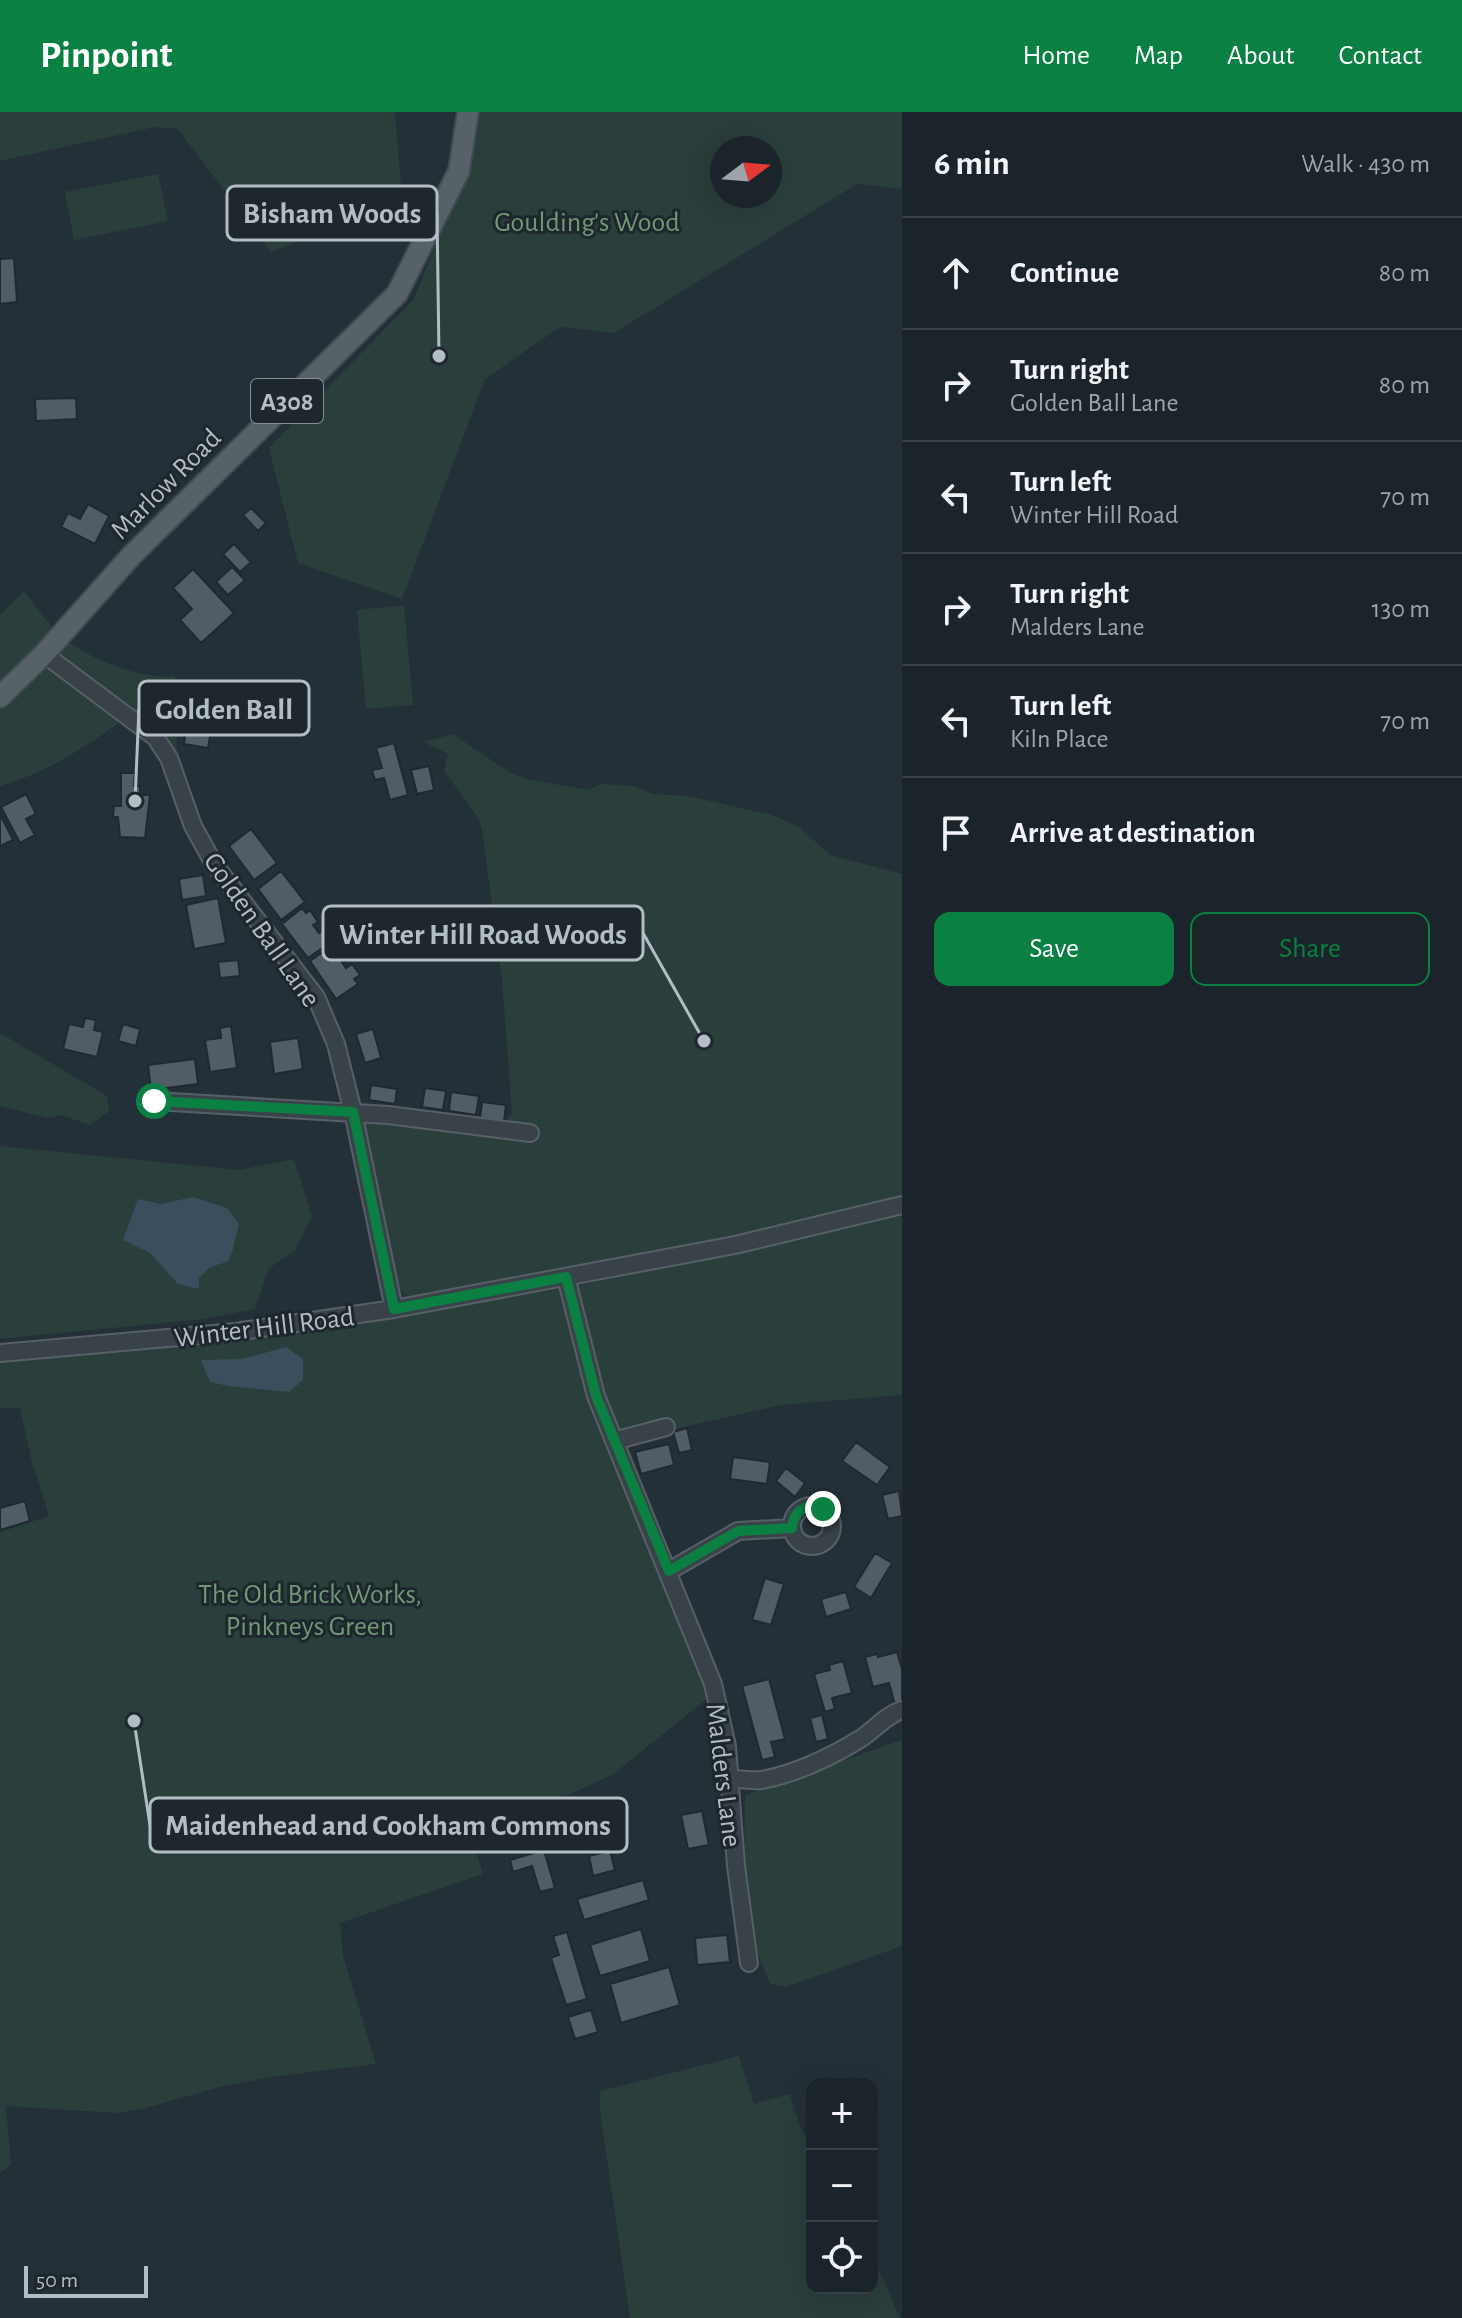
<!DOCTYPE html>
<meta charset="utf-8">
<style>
:root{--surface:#1b242a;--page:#283036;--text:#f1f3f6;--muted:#a0a4a8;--line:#394147;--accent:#0b8043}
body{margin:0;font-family:"Alegreya Sans",sans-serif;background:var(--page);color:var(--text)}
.controls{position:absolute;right:24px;bottom:24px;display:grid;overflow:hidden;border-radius:16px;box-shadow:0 8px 32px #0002}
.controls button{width:72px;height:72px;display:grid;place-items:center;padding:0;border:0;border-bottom:2px solid var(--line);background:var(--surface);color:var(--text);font:40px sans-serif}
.compass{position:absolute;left:710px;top:24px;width:72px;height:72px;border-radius:50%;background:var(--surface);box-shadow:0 8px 32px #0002;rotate:74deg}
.scale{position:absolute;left:24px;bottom:20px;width:124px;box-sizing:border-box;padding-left:8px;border:4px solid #b3bdc4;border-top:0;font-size:22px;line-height:28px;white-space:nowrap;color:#b3bdc4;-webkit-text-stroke:6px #1d272d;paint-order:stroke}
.stop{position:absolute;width:24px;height:24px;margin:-18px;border:6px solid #0b8043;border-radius:50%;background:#fff}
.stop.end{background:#0b8043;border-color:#fff;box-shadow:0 2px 8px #0008}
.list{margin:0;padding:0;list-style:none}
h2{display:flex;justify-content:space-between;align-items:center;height:104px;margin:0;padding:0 32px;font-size:34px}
h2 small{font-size:26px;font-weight:400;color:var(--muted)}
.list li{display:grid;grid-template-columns:52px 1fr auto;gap:24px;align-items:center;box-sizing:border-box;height:112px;padding:0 32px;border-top:2px solid var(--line)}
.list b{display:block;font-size:30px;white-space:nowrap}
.list p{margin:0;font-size:26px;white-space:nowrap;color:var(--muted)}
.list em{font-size:26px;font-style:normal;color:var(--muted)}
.actions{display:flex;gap:16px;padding:24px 32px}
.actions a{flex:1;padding:18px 0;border:2px solid var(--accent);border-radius:16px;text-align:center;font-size:28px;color:var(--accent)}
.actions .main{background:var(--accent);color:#fff}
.icon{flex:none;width:44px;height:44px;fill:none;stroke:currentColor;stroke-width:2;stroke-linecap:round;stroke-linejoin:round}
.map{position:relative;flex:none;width:902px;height:2206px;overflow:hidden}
header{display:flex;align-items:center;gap:48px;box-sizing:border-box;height:112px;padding:0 40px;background:var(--accent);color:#fff}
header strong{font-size:38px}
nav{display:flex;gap:44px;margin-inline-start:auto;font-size:28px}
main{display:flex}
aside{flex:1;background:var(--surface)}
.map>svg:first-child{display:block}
.green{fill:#2a3e3b;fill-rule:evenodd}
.water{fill:#3a4f5d}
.building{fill:#505d66;stroke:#1f292f;stroke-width:2}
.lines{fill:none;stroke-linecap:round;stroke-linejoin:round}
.minor-casing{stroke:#566066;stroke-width:20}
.major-casing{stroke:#414b51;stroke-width:24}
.minor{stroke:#384248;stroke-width:16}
.major{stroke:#566168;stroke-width:20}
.route{stroke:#0b8043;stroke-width:10}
.labels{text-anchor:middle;stroke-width:6;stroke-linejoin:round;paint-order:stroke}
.shield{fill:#1d272d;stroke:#869097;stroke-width:2}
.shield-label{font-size:26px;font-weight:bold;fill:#b3bdc4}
.park-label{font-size:28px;fill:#739875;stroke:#1d272d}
.street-label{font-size:28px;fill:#b3bdc4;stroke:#1d272d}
.leader{fill:none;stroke:#b3bdc4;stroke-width:3}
.callout-dot{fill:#b3bdc4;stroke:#1d272d;stroke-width:3}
.callout{fill:#1d272d;stroke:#b3bdc4;stroke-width:3}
.callout-label{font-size:30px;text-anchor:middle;font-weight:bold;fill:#b3bdc4}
</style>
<header>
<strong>Pinpoint</strong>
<nav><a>Home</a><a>Map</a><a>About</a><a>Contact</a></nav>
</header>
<main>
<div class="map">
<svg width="902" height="2206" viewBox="0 0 902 2206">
<rect width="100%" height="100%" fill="#243038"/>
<path class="green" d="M0,0H395L402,87L271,140L178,17L155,15L0,49Z
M475,0H902V77L857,72L614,221L560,215L485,267L402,487L298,451L269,336L414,187L465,58ZM722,36H770V84H722Z
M158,62L168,109L74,128L65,80Z
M24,479C33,490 41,503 51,514C77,543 136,568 175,564L177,647L153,611L134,600C93,630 50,660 0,674V503Z
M404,493L413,593L366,597L357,498Z
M453,622L509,660L526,667L588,678L602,672L634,674L653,682L688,684L772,703L799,715L830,743L902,762V1283L781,1293L617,1330L561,1177L670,1154L666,1137L416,1187L405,1182L396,1174L362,1017L361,990L503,1013L512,1002L502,867L482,717L478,705L444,659L448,642L424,630Z
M0,921L107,984L109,999L90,1013L61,1003L48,1006L0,994Z
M0,1034L239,1058L294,1047L312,1104L295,1139L269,1156L255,1197L204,1207L0,1227Z
M534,1177L543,1180L559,1177L614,1332L713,1582L612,1663L539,1696L471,1722L483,1762L340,1811L343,1844L376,1952L271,1965L219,1975L146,1996L116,2001L6,1994L11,2053L0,2061V1420L49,1404L31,1346L20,1296H0V1249L240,1228Z
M902,1628V1834L786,1875L770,1872L754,1831L744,1758L745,1683Z
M739,1944L754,1992L790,1982L799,2012L812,2038V2176H872V2142L900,2206H630L600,1998V1979Z"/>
<path class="water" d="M193,1085L227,1096L239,1112L232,1141L227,1150L210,1155L199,1166V1177L178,1172L150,1141L123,1128L138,1087L161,1092Z
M286,1235L303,1247V1268L289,1280L228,1274L210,1270L201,1248L242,1247Z"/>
<path class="building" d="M14,146L17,190L0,192V147Z
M76,286L77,307L36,309L35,287Z
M88,392L109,404L95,432L61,415L68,401L80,407Z
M251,396L266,411L258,419L243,403Z
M234,432L251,450L240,460L223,442Z
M232,455L245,468L228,483L216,470Z
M193,457L234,501L201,531L180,508L192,497L173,476Z
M187,609L212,613L208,636L184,632Z
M394,631L408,683L390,688L384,666L375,668L372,658L382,656L376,636Z
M429,654L434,678L417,682L411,658Z
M121,661H135L134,674H140V683H150L145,726L120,725L118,705H113L114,694H121Z
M26,682L36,702L26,707L35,723L20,731L1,695Z
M0,702L13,728L0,734Z
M251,717L277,751L254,768L229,734Z
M281,759L305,790L281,808L258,777Z
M203,763L206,784L182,788L179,767Z
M218,786L226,831L194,837L186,793Z
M302,796L306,801L310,798L318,810L313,813L319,821L324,817L332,829L308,846L282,812Z
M331,834L335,840L340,837L347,847L342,850L346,856L352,852L360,863L354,867L358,872L336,887L310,849Z
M238,848L240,864L220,866L218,850Z
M85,906L96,908L94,918L103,920L97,945L63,937L69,912L83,915Z
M123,912L140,917L136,934L118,929Z
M231,914L237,956L210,960L205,928L221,926L220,916Z
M373,917L381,946L365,951L356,922Z
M298,926L303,957L274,962L270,930Z
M195,947L198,972L151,978L148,953Z
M371,973L397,977L395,992L369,988Z
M425,976L446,979L443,998L422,995Z
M451,980L479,984L476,1003L449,999Z
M482,990L506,993L504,1009L480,1006Z
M687,1316L692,1338L679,1341L673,1320Z
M856,1330L890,1355L877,1373L842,1349Z
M669,1332L674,1353L641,1362L635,1340Z
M733,1345L770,1350L767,1372L730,1367Z
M786,1356L805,1371L795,1385L776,1369Z
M899,1379L902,1404L888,1407L882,1383Z
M25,1389L30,1409L0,1418V1396Z
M875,1441L892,1451L871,1486L854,1475Z
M765,1466L784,1472L771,1513L752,1508Z
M846,1480L851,1497L826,1505L821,1487Z
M897,1540L902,1557V1591L895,1593L889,1571L873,1575L865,1545L877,1542L878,1545Z
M843,1549L852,1581L832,1586L835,1597L825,1600L814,1562L830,1558L829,1553Z
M769,1567L785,1627L771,1630L775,1645L762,1648L742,1574Z
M822,1603L828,1627L816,1630L810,1606Z
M702,1699L709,1733L688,1737L681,1703Z
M544,1738L555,1776L540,1780L532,1754L513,1760L510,1748Z
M610,1739L615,1758L593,1764L589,1744Z
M643,1768L649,1788L584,1808L577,1787Z
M641,1817L650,1849L600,1864L590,1833Z
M567,1820L587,1887L566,1893L551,1846L559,1843L553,1824Z
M727,1823L730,1850L697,1853L695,1826Z
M669,1855L680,1893L621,1911L610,1872Z
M591,1898L598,1920L575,1927L568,1905Z"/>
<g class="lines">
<defs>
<path id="minor" d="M44,542L155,625L169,646L193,714L214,752L316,885L336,932L353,1000L394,1197
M154,989L388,1003L530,1021
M566,1165L596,1284L713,1572L727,1634L736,1754L749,1851
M0,1241L235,1220L394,1197L735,1133L902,1093
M614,1329L666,1315
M792 1414a20 20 0 1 1 40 0a20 20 0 1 1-40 0Z
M669,1459L738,1419L792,1416
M730,1666C739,1667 751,1669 761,1668C793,1663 833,1644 860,1627C874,1618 886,1603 902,1598"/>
<path id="major" d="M0,585L44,542L131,444L397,182L459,59L468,0"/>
</defs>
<use href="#minor" class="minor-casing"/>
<use href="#major" class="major-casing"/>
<use href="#minor" class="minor"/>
<use href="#major" class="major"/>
</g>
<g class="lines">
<path class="route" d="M154,989L353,1000L394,1197L566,1165L596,1284L669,1459L738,1419L792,1416C793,1399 807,1390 823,1397"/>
</g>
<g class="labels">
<rect class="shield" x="251" y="267" width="72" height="44" rx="6"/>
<g class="shield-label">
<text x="287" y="298">A308</text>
</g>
<g class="park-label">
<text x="587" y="119">Goulding's Wood</text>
<text x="310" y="1491">The Old Brick Works,<tspan x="310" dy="32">Pinkneys Green</tspan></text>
</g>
<g class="street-label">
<text transform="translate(165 371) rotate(-45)" y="10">Marlow Road</text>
<text transform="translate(263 817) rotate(55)" y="10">Golden Ball Lane</text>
<text transform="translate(264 1214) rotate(-7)" y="10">Winter Hill Road</text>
<text transform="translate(725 1663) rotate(83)" y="10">Malders Lane</text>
</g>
</g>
<path class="leader" d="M439 244L437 101M135 689L139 596M704 929L643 821M134 1609L150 1713"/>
<g class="callout-dot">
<circle cx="439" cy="244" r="8"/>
<circle cx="135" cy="689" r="8"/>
<circle cx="704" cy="929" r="8"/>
<circle cx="134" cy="1609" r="8"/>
</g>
<g class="callout">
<rect x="227" y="74" width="210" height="54" rx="8"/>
<rect x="139" y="569" width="170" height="54" rx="8"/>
<rect x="323" y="794" width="320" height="54" rx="8"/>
<rect x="150" y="1686" width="477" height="54" rx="8"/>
</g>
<g class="callout-label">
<text x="332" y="111">Bisham Woods</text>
<text x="224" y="607">Golden Ball</text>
<text x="483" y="832">Winter Hill Road Woods</text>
<text x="388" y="1723">Maidenhead and Cookham Commons</text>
</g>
</svg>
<div class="controls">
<button>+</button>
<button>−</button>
<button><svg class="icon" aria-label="locate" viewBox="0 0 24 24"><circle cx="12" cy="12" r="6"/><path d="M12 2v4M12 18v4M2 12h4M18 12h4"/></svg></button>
</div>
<svg class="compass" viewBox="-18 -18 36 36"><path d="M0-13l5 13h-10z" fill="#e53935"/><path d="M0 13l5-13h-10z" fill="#a0a4a8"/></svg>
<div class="scale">50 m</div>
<div class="stop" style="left:154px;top:989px"></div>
<div class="stop end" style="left:823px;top:1397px"></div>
</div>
<aside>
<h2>6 min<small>Walk · 430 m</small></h2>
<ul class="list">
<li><svg class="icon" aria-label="ahead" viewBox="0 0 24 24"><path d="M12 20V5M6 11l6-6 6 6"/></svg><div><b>Continue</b></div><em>80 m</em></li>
<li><svg class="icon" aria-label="right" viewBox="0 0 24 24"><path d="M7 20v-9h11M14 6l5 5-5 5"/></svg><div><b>Turn right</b><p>Golden Ball Lane</p></div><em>80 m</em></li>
<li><svg class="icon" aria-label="left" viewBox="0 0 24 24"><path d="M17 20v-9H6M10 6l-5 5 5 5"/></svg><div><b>Turn left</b><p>Winter Hill Road</p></div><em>70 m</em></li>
<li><svg class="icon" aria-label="right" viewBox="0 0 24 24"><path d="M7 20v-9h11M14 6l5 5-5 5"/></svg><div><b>Turn right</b><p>Malders Lane</p></div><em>130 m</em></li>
<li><svg class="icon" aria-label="left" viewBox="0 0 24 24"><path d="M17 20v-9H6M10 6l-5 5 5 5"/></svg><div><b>Turn left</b><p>Kiln Place</p></div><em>70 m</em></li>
<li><svg class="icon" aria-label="arrive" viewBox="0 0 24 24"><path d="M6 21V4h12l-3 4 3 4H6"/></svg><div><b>Arrive at destination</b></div></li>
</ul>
<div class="actions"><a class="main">Save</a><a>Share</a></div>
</aside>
</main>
